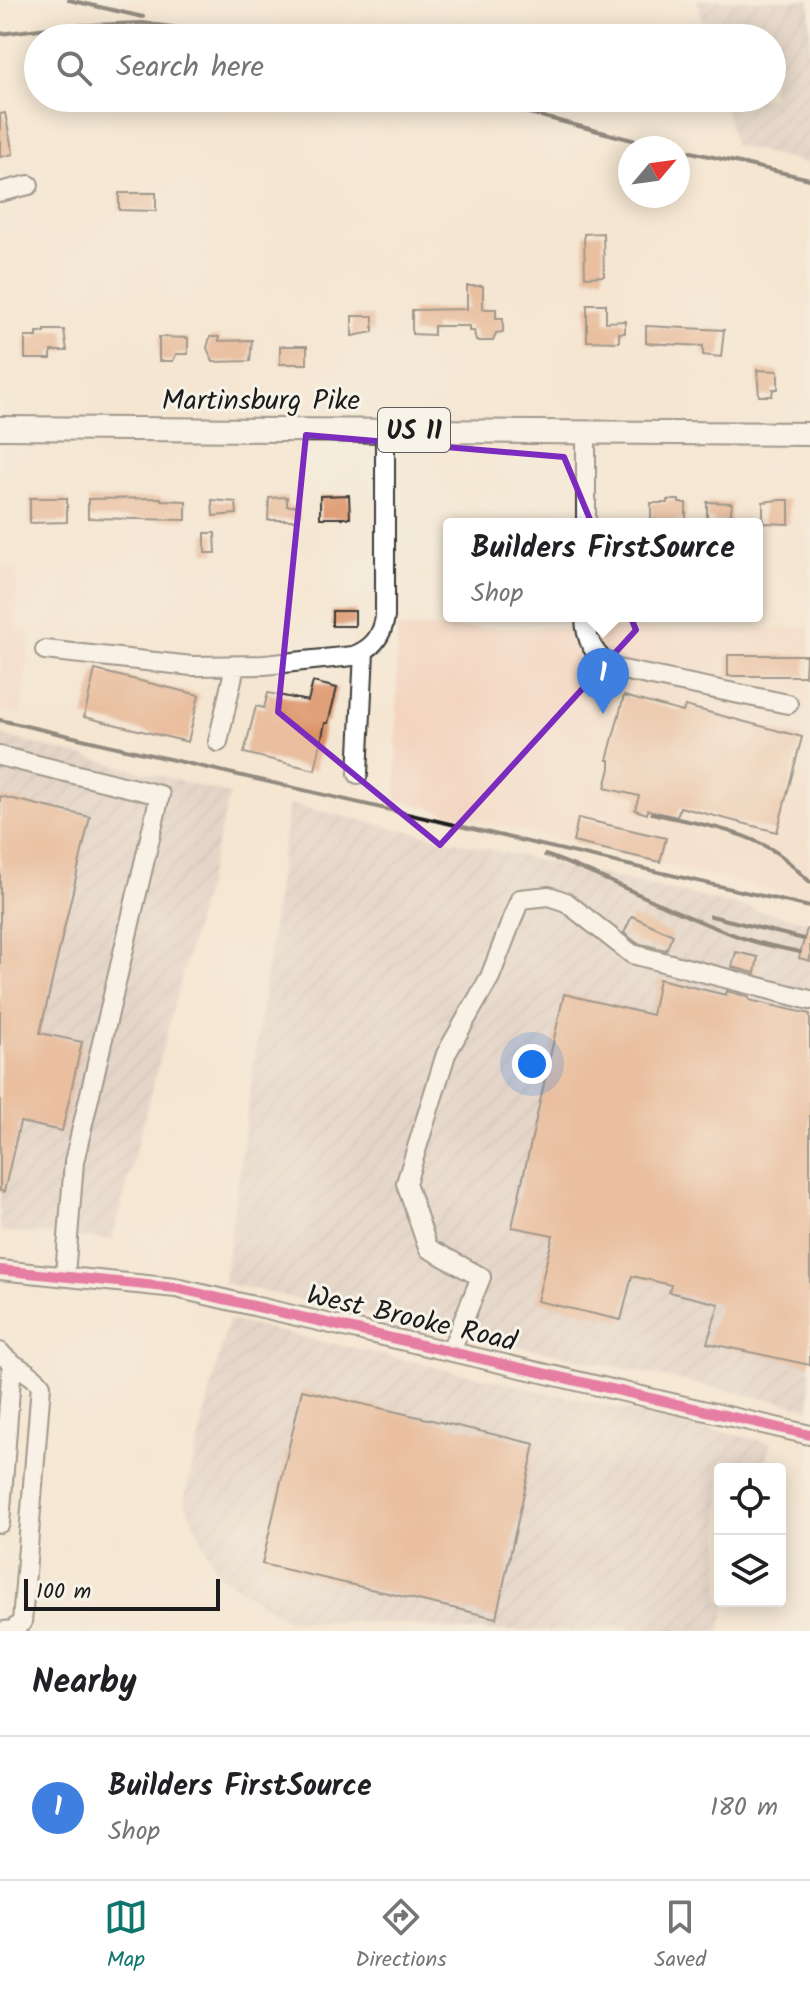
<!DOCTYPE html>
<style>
:root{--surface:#fff;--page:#f6f6f6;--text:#202124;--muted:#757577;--line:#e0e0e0;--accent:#0f766e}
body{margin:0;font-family:Kalam,sans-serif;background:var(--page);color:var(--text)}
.controls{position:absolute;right:24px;bottom:24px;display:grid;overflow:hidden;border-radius:8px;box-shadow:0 4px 20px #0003}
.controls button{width:72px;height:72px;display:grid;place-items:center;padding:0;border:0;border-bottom:2px solid var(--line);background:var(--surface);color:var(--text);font:40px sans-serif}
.compass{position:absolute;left:618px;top:136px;width:72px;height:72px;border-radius:50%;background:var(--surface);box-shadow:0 4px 20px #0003;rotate:61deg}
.scale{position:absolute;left:24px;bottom:20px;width:196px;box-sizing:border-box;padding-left:8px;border:4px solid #1c1c1c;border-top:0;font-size:22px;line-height:28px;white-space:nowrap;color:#1c1c1c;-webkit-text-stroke:6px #f7f3e8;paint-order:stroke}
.you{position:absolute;left:532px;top:1064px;width:28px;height:28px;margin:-20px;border:6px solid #fff;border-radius:50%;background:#1a73e8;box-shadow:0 0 0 12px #1a73e833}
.badge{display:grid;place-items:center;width:52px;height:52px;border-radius:50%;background:var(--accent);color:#fff;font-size:26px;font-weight:700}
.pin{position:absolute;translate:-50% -66px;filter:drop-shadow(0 2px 4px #0008)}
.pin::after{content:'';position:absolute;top:42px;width:28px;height:24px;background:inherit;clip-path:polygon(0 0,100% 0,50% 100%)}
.popup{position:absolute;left:443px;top:518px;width:320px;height:104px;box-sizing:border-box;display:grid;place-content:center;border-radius:8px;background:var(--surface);filter:drop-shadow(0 2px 6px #0005);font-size:26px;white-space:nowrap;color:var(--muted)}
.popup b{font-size:30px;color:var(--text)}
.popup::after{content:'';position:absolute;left:50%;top:100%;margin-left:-16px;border:16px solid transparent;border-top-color:var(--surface)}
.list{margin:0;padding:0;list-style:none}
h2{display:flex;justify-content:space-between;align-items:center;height:104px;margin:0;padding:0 32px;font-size:34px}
h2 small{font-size:26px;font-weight:400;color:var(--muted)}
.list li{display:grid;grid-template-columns:52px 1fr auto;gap:24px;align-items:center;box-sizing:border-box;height:144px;padding:0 32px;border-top:2px solid var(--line)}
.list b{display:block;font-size:30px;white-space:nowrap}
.list p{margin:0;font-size:26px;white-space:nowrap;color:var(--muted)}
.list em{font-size:26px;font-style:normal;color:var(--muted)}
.icon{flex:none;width:44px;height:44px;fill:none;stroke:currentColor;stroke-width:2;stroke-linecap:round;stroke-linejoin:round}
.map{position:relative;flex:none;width:810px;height:1631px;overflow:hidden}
.search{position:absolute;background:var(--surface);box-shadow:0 4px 20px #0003;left:24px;right:24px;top:24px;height:88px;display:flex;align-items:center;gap:20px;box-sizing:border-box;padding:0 28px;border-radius:44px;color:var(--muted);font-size:30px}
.sheet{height:248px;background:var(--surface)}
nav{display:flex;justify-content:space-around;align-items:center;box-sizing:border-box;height:112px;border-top:2px solid var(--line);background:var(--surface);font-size:22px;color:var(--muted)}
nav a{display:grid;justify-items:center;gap:4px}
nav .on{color:var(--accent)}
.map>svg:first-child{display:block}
.built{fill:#f3d4bf}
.industrial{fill:url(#industrial-furrows)}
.building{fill:#dc9064}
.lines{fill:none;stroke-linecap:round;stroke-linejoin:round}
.minor-casing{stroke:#3c3a37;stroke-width:22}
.major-casing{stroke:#3c3a37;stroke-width:26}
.minor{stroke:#fff;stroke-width:18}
.major{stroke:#fff;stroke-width:22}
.rail{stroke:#1c1c1c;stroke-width:4}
.cycleway-casing{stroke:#f7f3e8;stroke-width:15}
.cycleway{stroke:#d6006c;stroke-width:10}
.marked{fill:none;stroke:#7b2cbf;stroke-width:6;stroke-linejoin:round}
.labels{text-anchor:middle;stroke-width:6;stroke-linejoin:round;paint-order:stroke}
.shield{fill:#f7f3e8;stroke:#5e5c59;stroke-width:2}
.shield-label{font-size:26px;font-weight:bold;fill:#1c1c1c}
.street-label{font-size:28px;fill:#1c1c1c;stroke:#f7f3e8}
</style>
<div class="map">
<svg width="810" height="1631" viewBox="0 0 810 1631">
<defs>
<pattern id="industrial-furrows" width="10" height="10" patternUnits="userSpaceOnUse" patternTransform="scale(2)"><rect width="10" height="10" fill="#cfc0bb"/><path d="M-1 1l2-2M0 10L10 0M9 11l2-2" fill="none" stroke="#b1a4a0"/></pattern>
</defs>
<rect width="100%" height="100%" fill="#f7f3e8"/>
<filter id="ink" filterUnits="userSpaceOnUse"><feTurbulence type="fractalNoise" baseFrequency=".0125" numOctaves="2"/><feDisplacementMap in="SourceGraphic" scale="16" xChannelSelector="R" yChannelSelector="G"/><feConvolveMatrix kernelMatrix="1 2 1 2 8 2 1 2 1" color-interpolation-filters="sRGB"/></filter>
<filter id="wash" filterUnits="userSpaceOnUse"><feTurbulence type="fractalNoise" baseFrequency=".006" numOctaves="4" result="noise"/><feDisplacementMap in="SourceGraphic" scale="32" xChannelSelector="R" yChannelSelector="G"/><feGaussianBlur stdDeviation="1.8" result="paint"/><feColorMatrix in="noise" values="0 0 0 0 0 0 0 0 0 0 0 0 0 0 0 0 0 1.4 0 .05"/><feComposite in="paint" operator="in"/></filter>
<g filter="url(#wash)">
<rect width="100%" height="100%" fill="#f4e6d1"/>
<path class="built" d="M0,567L17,569L18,629L30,631L21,715L0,710Z
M397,628H810V897L808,899L396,800Z"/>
<path class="industrial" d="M698,0H810V164L734,145L723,98H772V38H707Z
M0,735L230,794L112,1240L0,1231Z
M289,804L810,922V1408L224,1283Z
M228,1320L771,1443L764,1469H720V1601H728L720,1631H654L611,1626L587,1631H463L403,1624L287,1620L217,1573L184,1501Z"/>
<g id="blocks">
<path class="building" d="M5,113L13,154L0,157V114Z
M119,193H156V211L119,210Z
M603,233L604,276L585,277L584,234Z
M467,286H483V309H496V318H503V332L496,333L493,341H476L474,331H469V326H434V335L412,334V310L467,309Z
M587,304H606V322L625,321V333H619V342L587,341Z
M352,316H373V332L352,336Z
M646,326L724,330L721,357L703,355V346L646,343Z
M45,330H64L67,351H51V359H25V337H37V332H45Z
M159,337L188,338V354H176L173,361H159Z
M210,337H219V341L252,340L250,361L213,362L207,348Z
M280,346H307V364H280Z
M757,370L778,371V389H773L772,396H759Z
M349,495L350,518H320V496Z
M287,497V506H299V520H268L269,498Z
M30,498H67V522L30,523Z
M161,498V500L186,501V520L88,518V499Z
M212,500L236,502L237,514L213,516Z
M667,500H679V503H686V520L651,524V503H667Z
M778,500H789V524L763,523V502Z
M707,502L732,503L730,522H714V519H707Z
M205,533H215L216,553H205Z
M332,611H355V626H332Z
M728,655H806L805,676H728Z
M95,670L199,695L188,742L84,717Z
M313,682L337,688L328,723H325L315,770L244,753L256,706L264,708L268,693L308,701Z
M624,696L683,712L685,706L802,737L777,832L680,807L677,817L648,810L647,814L635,810L639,796L605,788L610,768V760H607Z
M0,796L90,817L40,1033L82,1042L62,1131L20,1122L4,1192L0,1191Z
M578,818L666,838L660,862L573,842Z
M632,916L673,935L666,950L637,943L624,933Z
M807,929H810V961L799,958Z
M736,952L758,957L755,973L732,967Z
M659,979L726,995L727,991L749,997V1000L810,1014V1365L707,1343L719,1304L669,1292L671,1285L632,1276L621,1320L537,1301L553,1235L512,1227L564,994L652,1015Z
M302,1390L535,1444L496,1618L262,1564Z"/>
</g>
</g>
<g filter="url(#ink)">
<use href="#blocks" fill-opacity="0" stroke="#3c3a37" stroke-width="2"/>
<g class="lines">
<defs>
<path id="minor" d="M0,192L29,185
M586,524V432
M585,616C585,639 594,656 613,668L788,704
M45,650L192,666L264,665L353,656C372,649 382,637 385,617V430
M218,742L235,666
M0,756L160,795L74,1162L65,1275
M358,774L364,652
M0,1270L176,1288L810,1435
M451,1351L481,1277L428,1248L406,1183L446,1054L490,977L520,899L549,896L566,902L632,954L810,1000
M0,1352C11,1367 30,1370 41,1385L22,1622L13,1630L4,1631
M0,1523L12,1363"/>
<path id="major" d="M0,428L810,434"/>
</defs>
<use href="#minor" class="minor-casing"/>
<use href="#major" class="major-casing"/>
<use href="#minor" class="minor"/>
<use href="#major" class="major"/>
<path class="rail" d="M69,0L143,17
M197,30L231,38
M0,34L63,26L143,23L208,32
M471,98L636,141L673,148
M678,149L810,179
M0,720L810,907
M652,813C692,823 742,829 777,853C789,861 799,872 810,882
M545,855C612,878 673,914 740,937C759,944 780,948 800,952
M711,916L804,939"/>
<defs>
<path id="cycleway" d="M0,1270L176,1288L810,1435"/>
</defs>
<use href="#cycleway" class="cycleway-casing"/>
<use href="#cycleway" class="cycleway"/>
</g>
</g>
<path d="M0 0H810V1631H0ZM306,435L564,457L636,630L440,845L278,712Z" fill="#f4e6d1" fill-opacity=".55" fill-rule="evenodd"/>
<path class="marked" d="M306,435L564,457L636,630L440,845L278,712Z"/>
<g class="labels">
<rect class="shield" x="378" y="408" width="72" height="44" rx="6"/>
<g class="shield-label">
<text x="414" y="439">US 11</text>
</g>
<g class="street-label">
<text x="261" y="409">Martinsburg Pike</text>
<text transform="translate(412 1317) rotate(13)" y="10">West Brooke Road</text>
</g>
</g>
</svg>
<div class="controls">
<button><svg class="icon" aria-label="locate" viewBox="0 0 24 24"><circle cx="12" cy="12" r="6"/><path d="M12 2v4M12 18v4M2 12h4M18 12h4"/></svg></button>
<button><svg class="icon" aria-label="layers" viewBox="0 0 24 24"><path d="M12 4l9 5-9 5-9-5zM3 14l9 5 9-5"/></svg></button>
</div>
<svg class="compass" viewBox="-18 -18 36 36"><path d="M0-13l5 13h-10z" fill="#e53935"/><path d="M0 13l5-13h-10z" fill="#757577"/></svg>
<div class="scale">100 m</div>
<div class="you"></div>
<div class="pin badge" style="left:603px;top:714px;background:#3f7fe0">1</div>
<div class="popup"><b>Builders FirstSource</b>Shop</div>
<div class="search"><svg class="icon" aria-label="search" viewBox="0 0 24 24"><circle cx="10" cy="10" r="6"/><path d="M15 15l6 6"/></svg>Search here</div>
</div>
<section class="sheet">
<h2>Nearby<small></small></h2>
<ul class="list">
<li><span class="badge" style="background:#3f7fe0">1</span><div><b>Builders FirstSource</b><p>Shop</p></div><em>180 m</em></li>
</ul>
</section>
<nav>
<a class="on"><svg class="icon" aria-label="map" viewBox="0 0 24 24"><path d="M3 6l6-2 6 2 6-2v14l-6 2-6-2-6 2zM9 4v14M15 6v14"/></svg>Map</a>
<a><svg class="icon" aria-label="directions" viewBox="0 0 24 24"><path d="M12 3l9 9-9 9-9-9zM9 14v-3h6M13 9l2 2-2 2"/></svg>Directions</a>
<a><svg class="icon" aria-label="saved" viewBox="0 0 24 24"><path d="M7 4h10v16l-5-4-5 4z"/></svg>Saved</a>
</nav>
